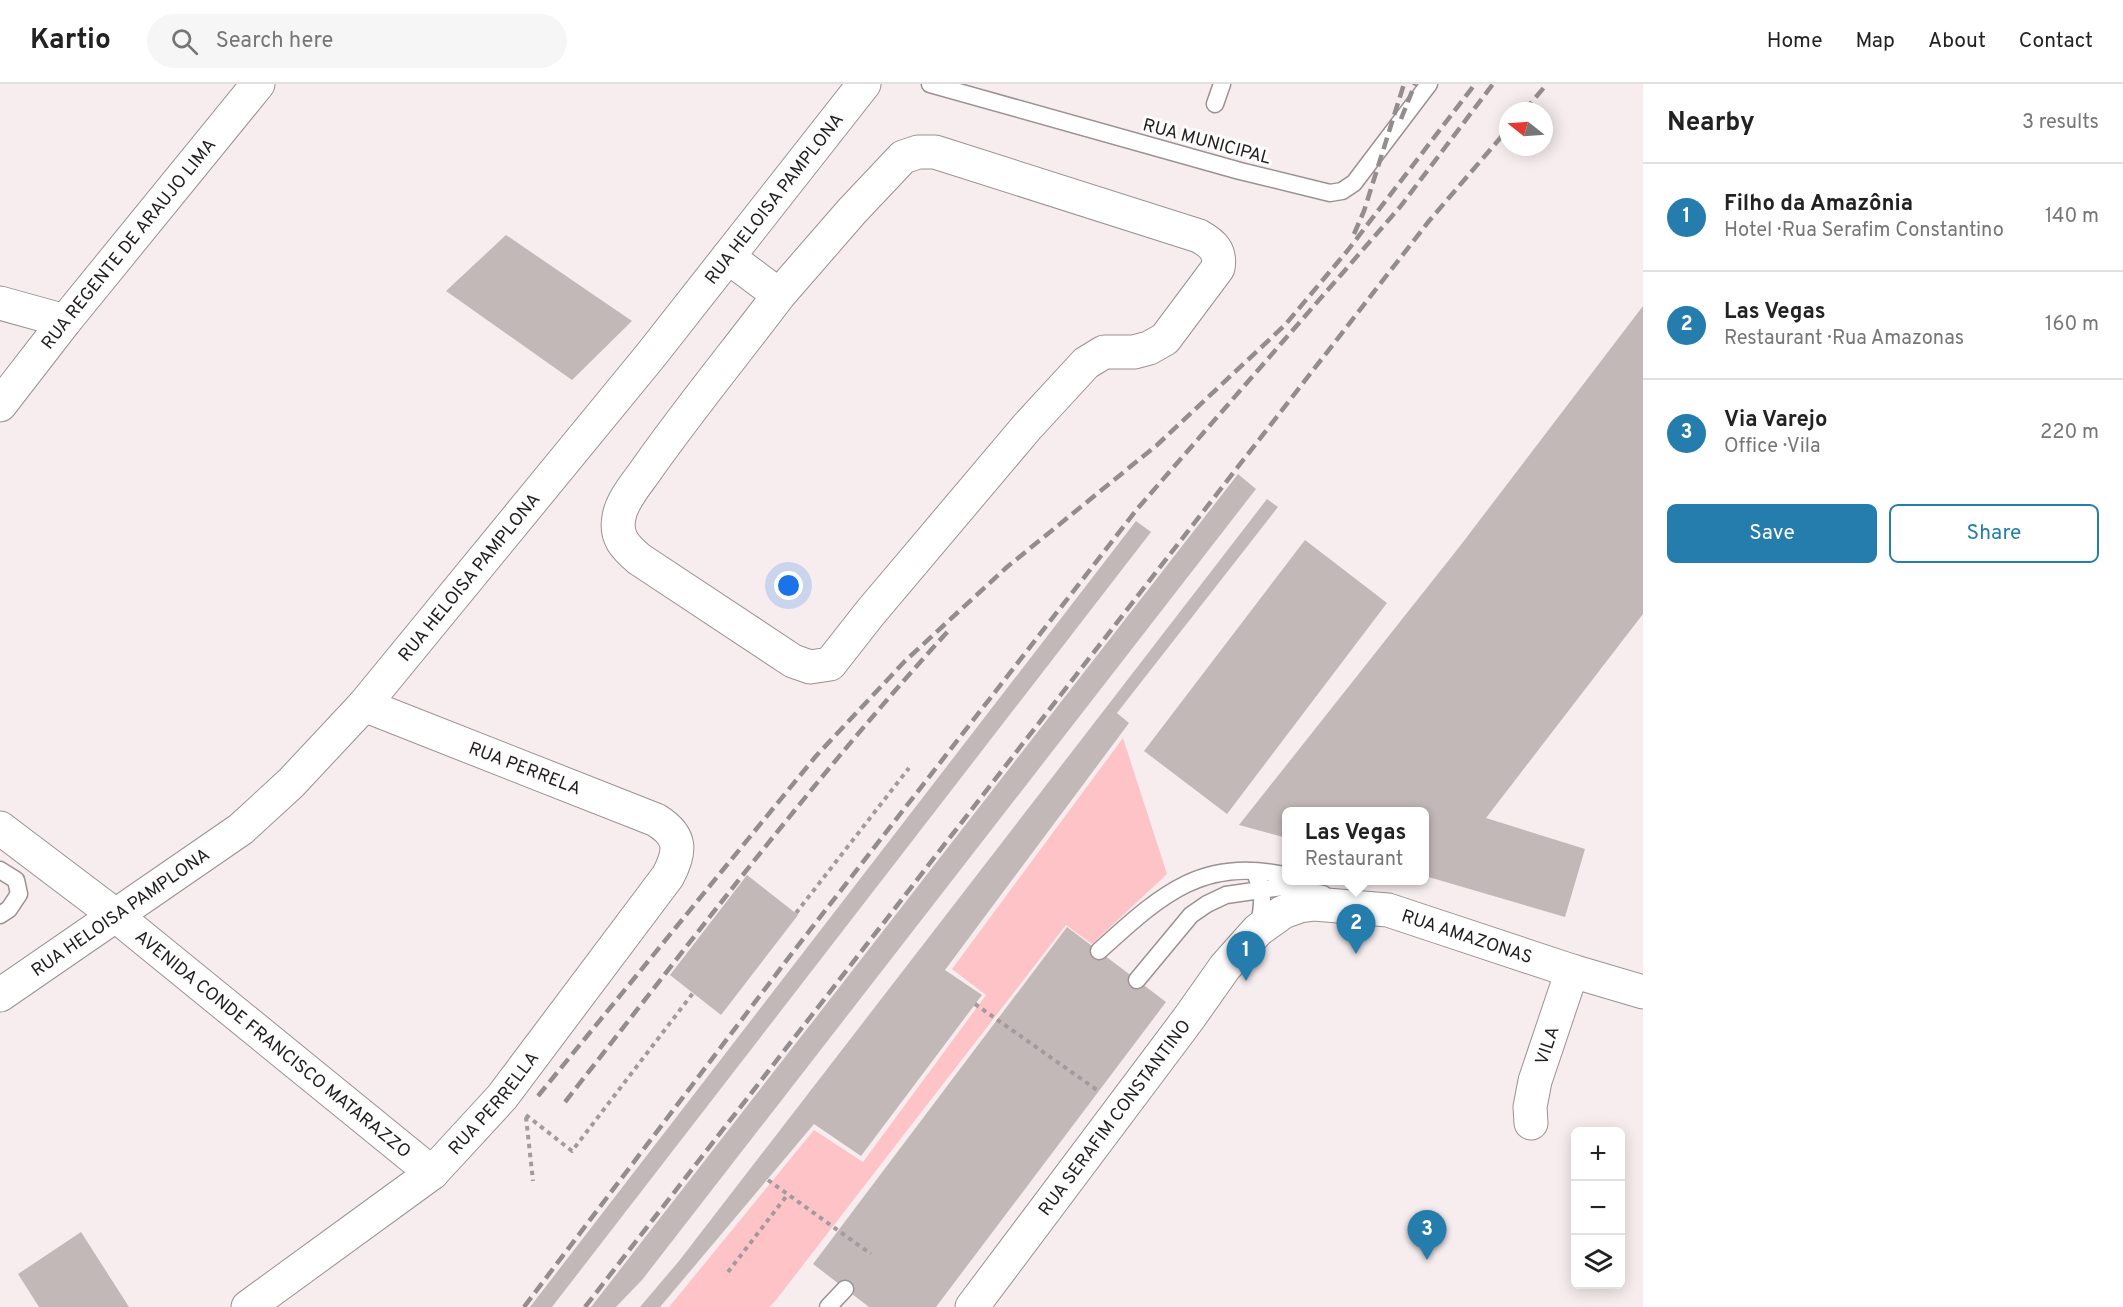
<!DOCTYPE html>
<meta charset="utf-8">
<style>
:root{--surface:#fff;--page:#f6f6f6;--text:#222;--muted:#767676;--line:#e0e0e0;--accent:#247dac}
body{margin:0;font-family:Overpass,sans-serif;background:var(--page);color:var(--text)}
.controls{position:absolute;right:18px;bottom:18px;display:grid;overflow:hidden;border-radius:9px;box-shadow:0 3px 15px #0003}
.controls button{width:54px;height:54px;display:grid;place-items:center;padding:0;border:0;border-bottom:2px solid var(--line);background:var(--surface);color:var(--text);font:30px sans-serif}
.compass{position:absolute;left:1499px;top:18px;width:54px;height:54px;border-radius:50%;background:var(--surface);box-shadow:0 3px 15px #0003;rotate:287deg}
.you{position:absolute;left:789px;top:502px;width:21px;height:21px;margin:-15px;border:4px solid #fff;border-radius:50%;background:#1a73e8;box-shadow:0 0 0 9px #1a73e833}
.badge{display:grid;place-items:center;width:39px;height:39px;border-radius:50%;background:var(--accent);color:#fff;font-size:20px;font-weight:700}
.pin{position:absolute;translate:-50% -50px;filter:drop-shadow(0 2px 3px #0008)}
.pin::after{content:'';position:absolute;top:32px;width:21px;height:18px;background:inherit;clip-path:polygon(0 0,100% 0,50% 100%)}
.popup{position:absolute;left:1282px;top:723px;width:147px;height:78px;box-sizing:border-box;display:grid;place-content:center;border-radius:9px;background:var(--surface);filter:drop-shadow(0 2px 4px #0005);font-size:20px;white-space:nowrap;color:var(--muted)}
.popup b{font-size:22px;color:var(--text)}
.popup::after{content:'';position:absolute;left:50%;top:100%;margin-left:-12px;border:12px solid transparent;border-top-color:var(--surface)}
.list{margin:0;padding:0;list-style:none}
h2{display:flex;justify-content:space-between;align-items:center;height:78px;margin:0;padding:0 24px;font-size:26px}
h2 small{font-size:20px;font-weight:400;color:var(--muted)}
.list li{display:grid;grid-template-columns:39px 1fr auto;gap:18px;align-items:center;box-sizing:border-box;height:108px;padding:0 24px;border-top:2px solid var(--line)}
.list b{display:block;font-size:22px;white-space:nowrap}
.list p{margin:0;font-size:20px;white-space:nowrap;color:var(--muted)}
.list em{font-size:20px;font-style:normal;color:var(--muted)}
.actions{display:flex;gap:12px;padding:18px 24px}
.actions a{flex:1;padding:14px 0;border:2px solid var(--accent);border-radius:9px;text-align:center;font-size:21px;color:var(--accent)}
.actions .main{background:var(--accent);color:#fff}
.icon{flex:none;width:33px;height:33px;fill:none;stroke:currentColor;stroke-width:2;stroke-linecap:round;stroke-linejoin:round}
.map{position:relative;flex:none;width:1643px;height:1223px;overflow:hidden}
header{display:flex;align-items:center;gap:36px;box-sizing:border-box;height:84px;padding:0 30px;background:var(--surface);border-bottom:2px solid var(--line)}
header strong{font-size:28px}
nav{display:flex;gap:33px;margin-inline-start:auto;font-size:21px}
.search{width:420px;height:54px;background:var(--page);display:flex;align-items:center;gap:15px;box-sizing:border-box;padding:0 21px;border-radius:33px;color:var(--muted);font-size:22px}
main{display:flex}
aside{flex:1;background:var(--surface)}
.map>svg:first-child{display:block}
.green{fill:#fec3c7}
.building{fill:#c2b8b8}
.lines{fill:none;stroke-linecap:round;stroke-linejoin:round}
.lane-casing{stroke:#9b9192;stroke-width:19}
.street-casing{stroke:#9b9192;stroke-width:35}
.secondary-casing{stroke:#9b9192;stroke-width:35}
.path{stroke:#a29b9c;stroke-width:4;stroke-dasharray:4.5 4.5;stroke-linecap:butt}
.lane{stroke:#fff;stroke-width:16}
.street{stroke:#fff;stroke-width:33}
.secondary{stroke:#fff;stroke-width:33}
.rail{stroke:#938d8d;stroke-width:4.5;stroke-dasharray:12 6;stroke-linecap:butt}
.labels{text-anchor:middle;stroke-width:6;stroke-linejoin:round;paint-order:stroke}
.street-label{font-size:18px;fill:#201d1d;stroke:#fffdfd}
</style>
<header>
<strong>Kartio</strong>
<div class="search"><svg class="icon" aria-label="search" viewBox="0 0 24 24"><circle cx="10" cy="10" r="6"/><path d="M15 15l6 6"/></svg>Search here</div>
<nav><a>Home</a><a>Map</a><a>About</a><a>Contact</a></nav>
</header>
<main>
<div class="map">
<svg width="1643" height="1223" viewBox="0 0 1643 1223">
<rect width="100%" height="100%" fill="#f7edee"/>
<path class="green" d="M1123,654L1167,790L1092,860L1066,841L776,1216L769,1223H669L814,1046L863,1078L986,911L952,885Z"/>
<path class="building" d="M506,151L632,237L572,296L446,207Z
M1643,222V530L1486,734L1585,765L1565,833L1425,792V728H1287V754L1239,741L1460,462Z
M1238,390L1256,405L642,1196L616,1223H591Z
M1267,415L1278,423L1117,629L1129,639L945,886L982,911L861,1072L814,1040L660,1223H640L679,1177Z
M1136,437L1151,448L552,1223H530Z
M1305,456L1387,519L1227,730L1144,667Z
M747,791L798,831L721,931L670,891Z
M1067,843L1166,918L936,1223H869L813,1180Z
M81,1148L129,1223H39L18,1190Z"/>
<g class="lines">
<defs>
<path id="lane" d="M930,0L1240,87L1330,109L1342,107L1354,99L1429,0
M1215,20L1222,0
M0,786L16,796L19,810L9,825L0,831
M1257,794C1265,811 1262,827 1258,845
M1099,867C1158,814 1201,771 1287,792
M1137,896L1191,831L1207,820L1226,811L1282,803L1323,810
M828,1223L845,1205"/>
<g id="street">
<path d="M728,173L779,211L852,127L903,73L918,68H935L1199,152C1213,160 1221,167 1218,184L1165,255L1149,264L1134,268H1104L1086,279L1027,343L870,529L830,580L810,583L793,577L639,475C625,463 615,453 619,433C622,415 639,397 649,382C690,324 736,268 779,211"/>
<path d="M0,219L65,237"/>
<path id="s1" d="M0,321L65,237L258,0"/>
<path id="s2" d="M115,831L432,1089"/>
<path id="s3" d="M1531,1039L1530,1023L1535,997L1572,887"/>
</g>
<g id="secondary">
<path d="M0,744L115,831"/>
<path id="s4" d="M0,911L241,745L291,699L364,621L651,271L864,0"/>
<path id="s5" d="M248,1223L432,1089L502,1013L668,792C681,767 682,752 656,736L364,621"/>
<path id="s6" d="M972,1223L1189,934L1225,883L1258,846L1283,828L1300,822L1314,820L1388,826L1572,887L1643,908"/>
</g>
</defs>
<use href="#lane" class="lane-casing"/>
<use href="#street" class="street-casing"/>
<use href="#secondary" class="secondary-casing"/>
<path class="path" d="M796,829L909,684
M975,920L1097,1006
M526,1031L572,1067L693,909
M526,1033L533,1097
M768,1096L871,1170
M728,1188L788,1110"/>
<use href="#lane" class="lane"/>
<use href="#street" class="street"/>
<use href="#secondary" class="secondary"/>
<path class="rail" d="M1524,27L1547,0
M1401,35L1415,0
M1354,150L1364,127L1404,0
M538,1012L816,672L905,577L1007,483L1157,361L1285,241L1348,166L1475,0
M565,1018C690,859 813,695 950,545
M524,1223L793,868L1138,424L1400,123L1493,0
M585,1223L1429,137L1508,45"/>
</g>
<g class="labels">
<g class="street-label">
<text transform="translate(1207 57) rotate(15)" y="6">RUA MUNICIPAL</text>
<text dy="6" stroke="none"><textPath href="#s4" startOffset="1119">RUA HELOISA PAMPLONA</textPath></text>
<text dy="6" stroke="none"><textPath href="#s1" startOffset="206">RUA REGENTE DE ARAUJO LIMA</textPath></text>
<text dy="6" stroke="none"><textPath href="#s4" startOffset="633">RUA HELOISA PAMPLONA</textPath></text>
<text transform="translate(525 684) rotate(21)" y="6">RUA PERRELA</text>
<text dy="6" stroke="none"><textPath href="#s4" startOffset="146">RUA HELOISA PAMPLONA</textPath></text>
<text dy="6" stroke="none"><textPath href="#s6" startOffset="694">RUA AMAZONAS</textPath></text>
<text dy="6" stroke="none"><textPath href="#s2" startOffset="204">AVENIDA CONDE FRANCISCO MATARAZZO</textPath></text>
<text dy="6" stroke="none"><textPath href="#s3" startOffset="80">VILA</textPath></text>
<text dy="6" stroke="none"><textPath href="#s5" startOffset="321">RUA PERRELLA</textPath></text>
<text dy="6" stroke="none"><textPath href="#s6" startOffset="237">RUA SERAFIM CONSTANTINO</textPath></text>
</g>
</g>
</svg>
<div class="controls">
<button>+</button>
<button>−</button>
<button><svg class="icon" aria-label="layers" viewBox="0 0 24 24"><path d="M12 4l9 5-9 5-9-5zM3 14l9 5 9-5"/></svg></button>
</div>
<svg class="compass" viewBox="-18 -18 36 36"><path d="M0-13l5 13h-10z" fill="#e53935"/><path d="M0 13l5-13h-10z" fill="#767676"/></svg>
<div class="you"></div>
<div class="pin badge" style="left:1246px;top:897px">1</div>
<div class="pin badge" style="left:1356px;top:870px">2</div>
<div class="popup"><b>Las Vegas</b>Restaurant</div>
<div class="pin badge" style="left:1427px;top:1176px">3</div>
</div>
<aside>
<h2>Nearby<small>3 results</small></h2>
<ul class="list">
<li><span class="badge">1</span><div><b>Filho da Amazônia</b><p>Hotel · Rua Serafim Constantino</p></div><em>140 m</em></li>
<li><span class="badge">2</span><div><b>Las Vegas</b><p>Restaurant · Rua Amazonas</p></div><em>160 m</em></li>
<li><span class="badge">3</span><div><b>Via Varejo</b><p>Office · Vila</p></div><em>220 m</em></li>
</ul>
<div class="actions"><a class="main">Save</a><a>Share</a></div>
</aside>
</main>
